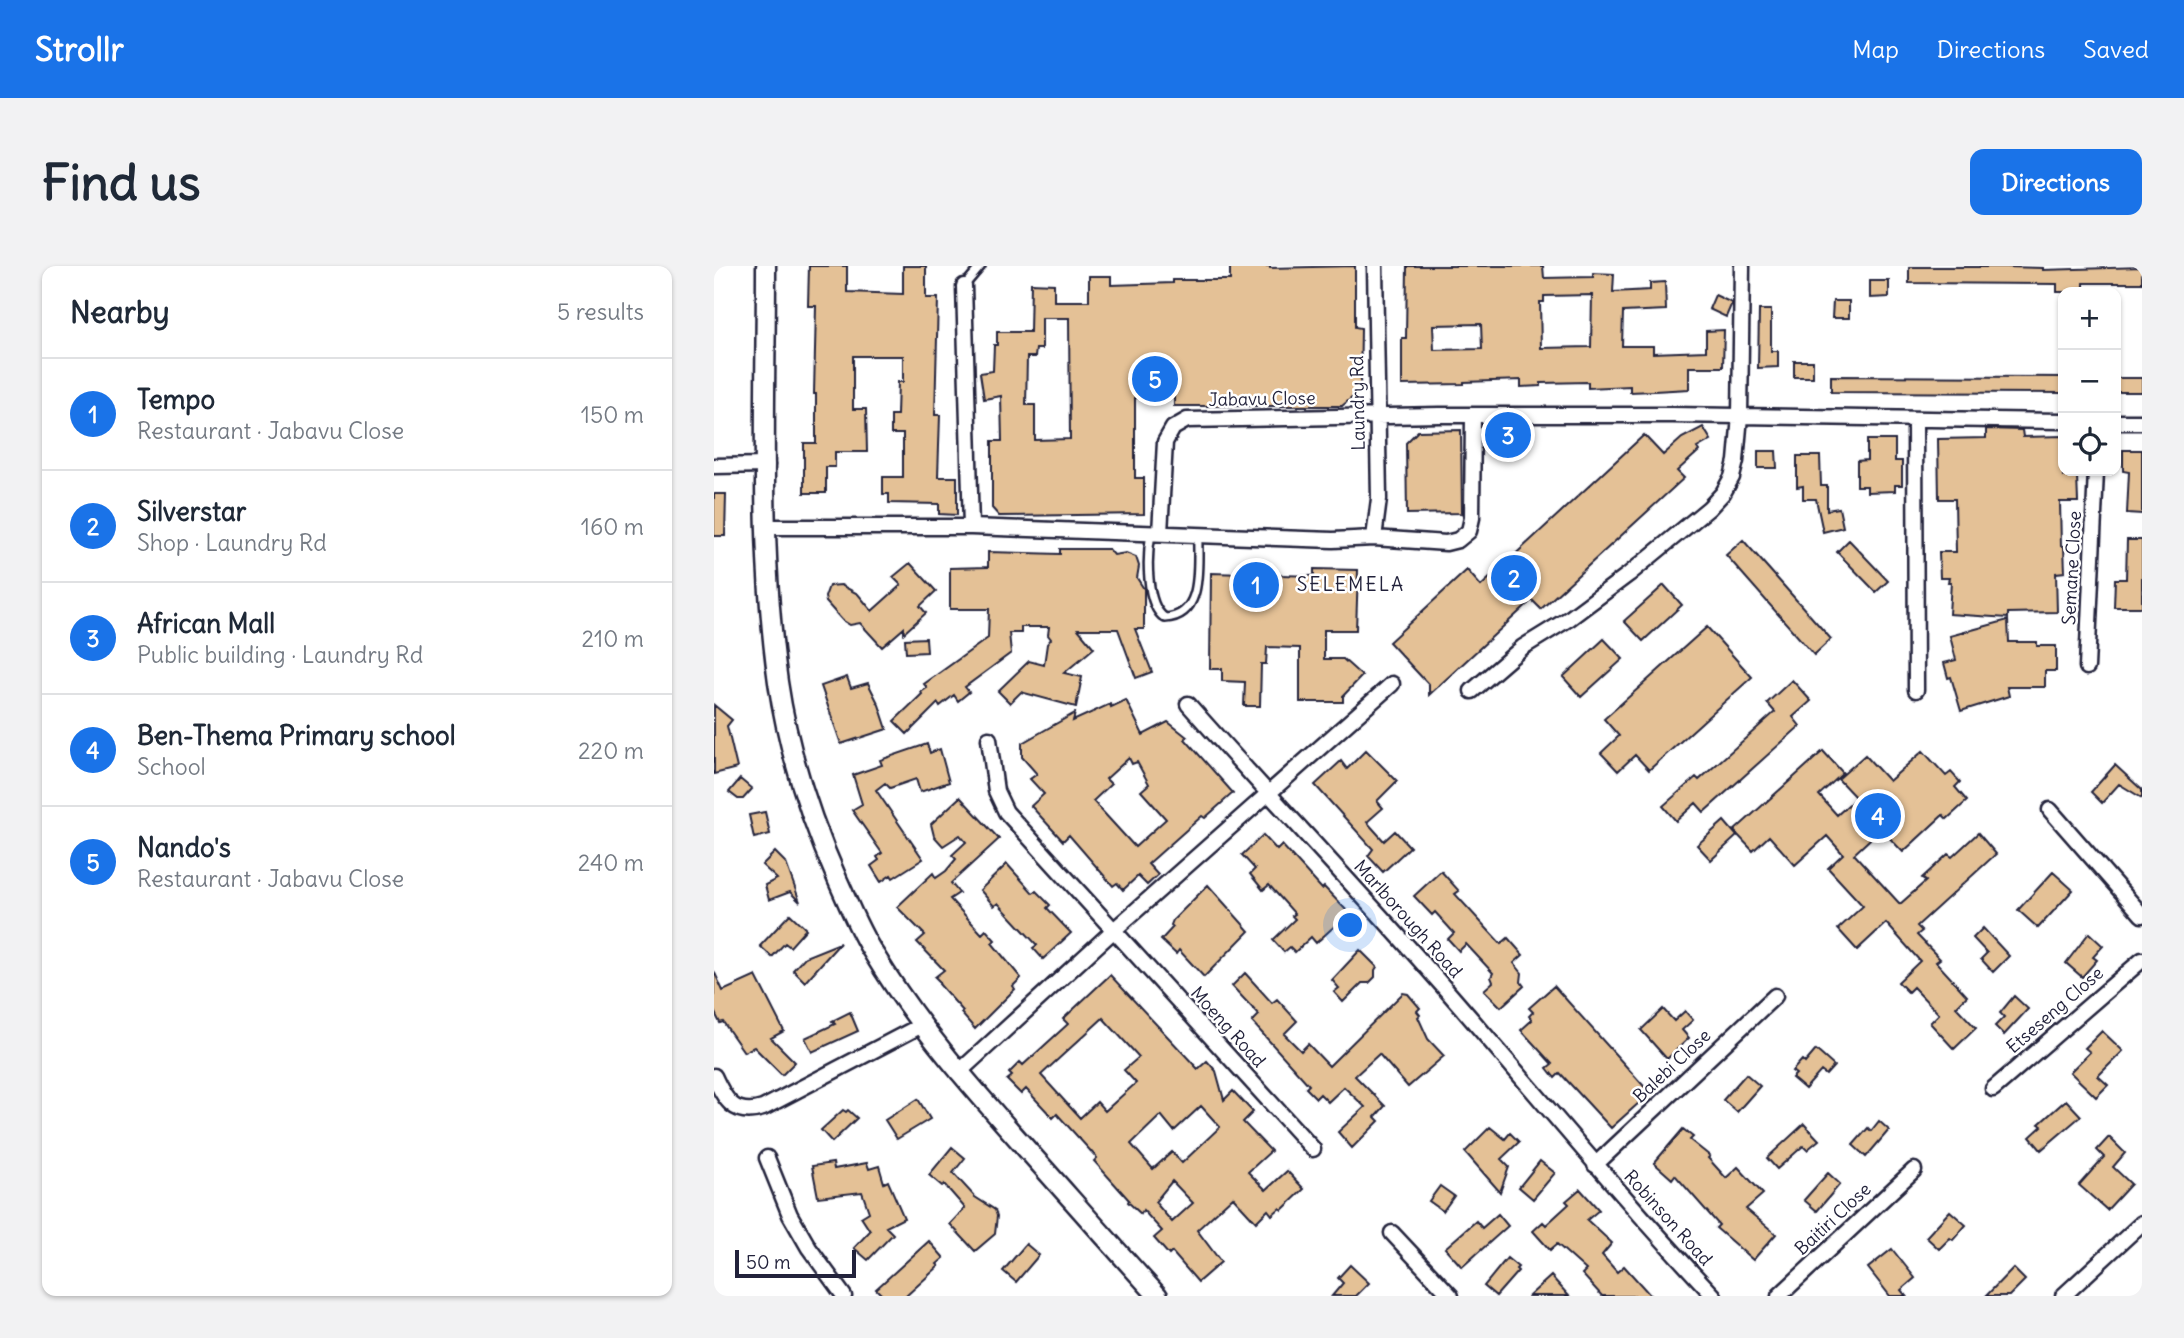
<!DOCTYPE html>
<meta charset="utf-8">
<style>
:root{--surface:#fff;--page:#f2f2f3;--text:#1f2937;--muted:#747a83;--line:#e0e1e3;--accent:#1a73e8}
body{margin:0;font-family:Delius,sans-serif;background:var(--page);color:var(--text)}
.controls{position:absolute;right:21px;top:21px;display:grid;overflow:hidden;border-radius:14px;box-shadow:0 2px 5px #0004}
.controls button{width:63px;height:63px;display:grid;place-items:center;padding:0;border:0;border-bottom:2px solid var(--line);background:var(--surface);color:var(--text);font:35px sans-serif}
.scale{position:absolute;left:21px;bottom:18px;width:121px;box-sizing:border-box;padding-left:7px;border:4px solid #22223b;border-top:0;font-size:19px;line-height:24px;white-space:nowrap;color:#22223b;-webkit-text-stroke:5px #fff;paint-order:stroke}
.you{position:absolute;left:637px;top:660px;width:24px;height:24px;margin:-18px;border:5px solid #fff;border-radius:50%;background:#1a73e8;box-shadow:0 0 0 10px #1a73e833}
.badge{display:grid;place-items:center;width:46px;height:46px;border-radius:50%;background:var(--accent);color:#fff;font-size:23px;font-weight:700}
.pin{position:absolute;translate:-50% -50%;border:4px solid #fff;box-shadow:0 2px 7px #0006}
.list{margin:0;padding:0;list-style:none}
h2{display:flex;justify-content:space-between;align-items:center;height:91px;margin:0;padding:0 28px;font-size:30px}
h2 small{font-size:23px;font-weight:400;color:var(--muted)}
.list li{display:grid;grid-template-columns:46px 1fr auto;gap:21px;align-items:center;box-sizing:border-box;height:112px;padding:0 28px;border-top:2px solid var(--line)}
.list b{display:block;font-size:26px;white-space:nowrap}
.list p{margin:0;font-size:23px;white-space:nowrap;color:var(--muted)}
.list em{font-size:23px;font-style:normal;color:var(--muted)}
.icon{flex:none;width:38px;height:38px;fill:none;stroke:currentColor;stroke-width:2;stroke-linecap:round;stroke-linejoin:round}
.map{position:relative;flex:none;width:1428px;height:1030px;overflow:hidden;border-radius:14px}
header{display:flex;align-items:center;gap:42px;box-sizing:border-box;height:98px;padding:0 35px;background:var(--accent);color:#fff}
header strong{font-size:33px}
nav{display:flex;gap:38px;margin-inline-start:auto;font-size:24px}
.intro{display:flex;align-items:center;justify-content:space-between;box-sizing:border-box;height:168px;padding:0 42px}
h1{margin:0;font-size:49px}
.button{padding:18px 32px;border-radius:14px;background:var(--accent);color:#fff;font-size:24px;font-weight:700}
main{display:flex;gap:42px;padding:0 42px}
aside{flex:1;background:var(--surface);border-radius:14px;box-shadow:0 2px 5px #0004}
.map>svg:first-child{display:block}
.building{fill:#e4c196;stroke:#22223b;stroke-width:2;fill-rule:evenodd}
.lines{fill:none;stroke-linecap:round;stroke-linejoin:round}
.service-casing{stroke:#22223b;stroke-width:12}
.minor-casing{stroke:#22223b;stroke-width:19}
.tertiary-casing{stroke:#22223b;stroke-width:23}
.service{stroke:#fff;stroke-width:7}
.minor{stroke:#fff;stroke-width:14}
.tertiary{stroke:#fff;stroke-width:18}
.labels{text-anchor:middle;stroke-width:5;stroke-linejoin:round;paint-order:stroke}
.street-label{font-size:18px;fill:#22223b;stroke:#fff}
.neighbourhood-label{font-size:19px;letter-spacing:2px;fill:#22223b;stroke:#fff}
</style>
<header>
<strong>Strollr</strong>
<nav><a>Map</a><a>Directions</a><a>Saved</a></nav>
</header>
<div class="intro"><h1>Find us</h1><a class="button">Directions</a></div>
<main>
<aside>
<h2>Nearby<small>5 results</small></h2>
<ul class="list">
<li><span class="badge">1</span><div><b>Tempo</b><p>Restaurant · Jabavu Close</p></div><em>150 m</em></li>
<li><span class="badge">2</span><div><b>Silverstar</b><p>Shop · Laundry Rd</p></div><em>160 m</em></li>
<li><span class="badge">3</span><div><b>African Mall</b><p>Public building · Laundry Rd</p></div><em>210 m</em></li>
<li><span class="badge">4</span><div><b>Ben-Thema Primary school</b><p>School</p></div><em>220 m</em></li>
<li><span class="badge">5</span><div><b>Nando's</b><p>Restaurant · Jabavu Close</p></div><em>240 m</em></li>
</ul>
</aside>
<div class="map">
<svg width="1428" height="1030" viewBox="0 0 1428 1030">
<rect width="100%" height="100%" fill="#fff"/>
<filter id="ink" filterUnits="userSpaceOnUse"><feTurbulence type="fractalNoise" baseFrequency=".0143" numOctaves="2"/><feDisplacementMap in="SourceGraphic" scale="14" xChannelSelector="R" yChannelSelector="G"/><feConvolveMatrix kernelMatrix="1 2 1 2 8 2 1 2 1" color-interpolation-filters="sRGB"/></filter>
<g filter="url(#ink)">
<path class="building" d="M95,0H133V26L189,28V0H212V32H224L221,149H226L224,211H243V249L225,248V238L175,237V228H169V211H189V168H177V149H183L184,116H189V90H139V143H152L153,186H121V201H112V227H90V177H102V128H100L102,40H94Z
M516,0H556V2L641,0V61L647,62L646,125L628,140H460V131L421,132V212H430V248L285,250L278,242V175H288L287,130L270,133L266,107L279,105L280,79H283V66H316L317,17L340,18V35H375V10H397V19L459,17V14H516ZM328,52H355L356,173L321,174V139H312L313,91H321L322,83H328Z
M693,0H829L830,12L879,11V7L900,8L899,26L936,24V17L951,16L952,44L909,46L908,80H939V87L992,85V65L1010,64L1009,101H975V123L940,125L916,126V120L874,122V116L827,117V120L807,121V114L750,116V118L688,119V72H692ZM878,29L877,81L827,82L826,36H830V30ZM767,58L768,83L720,84L719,59Z
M1195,1H1293L1329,2V4L1428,1V17H1370V26H1343V18L1195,17Z
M1156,15H1175V31L1156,32Z
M1001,29L1018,37L1012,51L995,43Z
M1119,35H1135V52H1118Z
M1045,44H1057V85H1064V101L1044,102Z
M1080,95H1099V111H1080Z
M1117,110L1349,111V127L1117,126Z
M1402,112H1428V126H1402Z
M989,161L997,174L983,182L985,185L963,205L970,212L827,343L818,334L715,429V419L675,376L753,304L767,320L930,169L949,189L968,172Z
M1272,163L1308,164L1309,171L1349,170V210H1363L1364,236H1346L1347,280H1350L1351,306L1342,307L1343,346L1294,347V352L1235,348L1237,316H1234L1235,312H1226L1225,286H1242L1241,233H1225L1224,173L1272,172Z
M747,164L748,247L693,248L692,177L704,165Z
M1153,174H1181V195H1188V219H1181V225L1153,226V220H1143V195L1153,194Z
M1409,184H1428V248L1413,247L1415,206L1409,205Z
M1044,185H1062L1063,202H1044Z
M1083,190H1106L1107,220H1113V244L1125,242L1129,261L1109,266L1102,233H1089V220L1083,221Z
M0,228H12L11,270H0Z
M1029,274L1117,373L1100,389L1012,289Z
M1135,274L1174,315L1162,326L1123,286Z
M1413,274H1428V341H1400L1401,313H1412Z
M346,283H395L400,289L412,287L422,291L425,300L423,312L430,323V363H421L438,406L422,412L404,363H364L380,382L350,407L368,411L362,441L307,426L296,437L284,425L315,395L330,399L333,378L337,373L334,369L335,361H307V367H295L297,387L251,421L255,426L244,435L240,429L226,440L224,437L193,468L180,455L208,428L207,426L213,422L210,418L274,372L275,343H236V302L274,301V286L346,288Z
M196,297L222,325L206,340L212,347L190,367V362L168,381L146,357L136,359L128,354L112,336L111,331L115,320L127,319L144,328L158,345L187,319L179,311Z
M600,303L644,304L642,364H610V393H629L648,410L629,430V436H586V382L553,381L552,398H547L546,440H530L531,416L508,415V403H496L497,307L600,310Z
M950,319L968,339L929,375L910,355Z
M1294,354L1295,376H1323V380H1342V405H1331V421H1293L1295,430L1247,445L1237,411L1234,412L1230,397L1242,394L1236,370Z
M993,361L1038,411L935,504L921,489L904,505L887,487L905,470L890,453Z
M212,372L213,386L192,387L191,373Z
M890,373L909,393L867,431L849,411Z
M133,411L137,422L154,417L165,439L173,463L127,478L107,420Z
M1078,414L1097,435L1079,451L1086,460L990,546L982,537L962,555L949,540L982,511L985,514L1061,446L1053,437Z
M412,434L429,469L454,456L473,471L471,473L519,527L491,552L488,550L434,598L444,609L433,619L424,610L409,624L403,617L399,620L355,569L349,575L317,540L330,528L316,513L323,508L308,491V477L361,447L359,455L396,438L397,441ZM415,492L418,498L423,496L435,518L427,525L452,553L421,581L379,535L397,518L392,513Z
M0,439L18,454L13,460L23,502L0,508Z
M213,478L216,487L226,483L235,516L206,526L202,513L176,522L171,517L162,524L209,593L179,612L177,609L167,616L157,600L165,594L163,591L168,587L138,544L148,538L139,509L168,499L166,494Z
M652,484L683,515L663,535L669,542L653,556L670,575L681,565L696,581L669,606L654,590L659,583L601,519L627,495L633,503Z
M1109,485L1129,507L1105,529L1123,549L1142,532L1124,513L1151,489L1175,515L1209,485L1232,510L1237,506L1246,516L1241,521L1253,535L1233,553L1229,549L1189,586L1167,563L1140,588L1186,638L1212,615L1208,612L1234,588L1238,591L1264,567L1282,588L1203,660L1208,665L1203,669L1226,693L1222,696L1253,730L1242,741L1262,762L1240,783L1216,757L1225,748L1199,721L1194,726L1184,716L1206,695L1172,657L1143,684L1124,663L1149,640L1114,602L1129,588L1113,570L1081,599L1055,570L1039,585L1020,565Z
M1401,499L1428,524V532L1405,518L1388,537L1377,526Z
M26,513L38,523L29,533H24L15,526Z
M246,531L285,573L237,617L245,627L236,633L268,668L272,664L281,674L278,677L307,712L299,720L301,723L261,763L247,747L249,745L225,718L226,716L221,711L230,704L203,676L211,669L183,641L219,607L222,612L232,605L242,593L238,589L252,576L246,569L229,580L220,570L217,558Z
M51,546L56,568L40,572L35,549Z
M1010,555L1023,570L997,594L983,579Z
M549,569L563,584L568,579L608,623L610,621L635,647L602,677L597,671L581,686L576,681L570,686L559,674L581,653L578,650L581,648L555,619L549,624L536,608L541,603L528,589Z
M61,586L72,597L86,636L76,626L55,634L51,619L63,613L48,599Z
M293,598L319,627L322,625L336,639L333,642L357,667L329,693L319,682L323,679L309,664L284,637L280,640L266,624Z
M727,605L745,625L741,628L787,678L794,672L809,689L800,697L808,707L807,716L810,720L787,741L770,724L779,716L777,711L779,707L752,678L745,685L734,673L740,667L721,646L718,649L700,630Z
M1339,606L1359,624L1324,662L1304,644Z
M494,619L535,665L490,711L465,684L462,688L447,674L459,661L457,659L459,654Z
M76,648L92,663L76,681L71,677L58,691L46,680Z
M1269,662L1295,690L1279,706L1267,693L1273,687L1259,672Z
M1375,667L1389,680L1379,691L1383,694L1368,711L1352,697Z
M126,677L91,716L79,704L91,691Z
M646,684L663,701L661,704V711L655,717H648L629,736L620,726L625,722L618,714Z
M0,705L9,725L42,710L70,765L57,772L81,796L68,809L40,781L30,786L9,756L6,757L0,745Z
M531,707L558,737L563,733L583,755L570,768L587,785L594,778L615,800L689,727L694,728L706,742L703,745L706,749L704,751L714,773L730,790L694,821L665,788L641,810L671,840L661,851L665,855L638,882L624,866L651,841L630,821L614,836L606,828L602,832L592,822L595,819L538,756L545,749L518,720Z
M396,709L484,803L493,795L502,805L510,834L519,825L539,846L529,856L557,885L534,906L552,924L573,905L590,923L568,944L566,942L558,949L554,944L542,956L519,931L483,964L507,996L484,1016L458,986L455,989L440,972L448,965L429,944L427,948L414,936L415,934L380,895L383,892L343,848L339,852L312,823L307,828L293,814L298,810L295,807L306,796L309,799L354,758L349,753ZM389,752L425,791L410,804L422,817L391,845L383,836L366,852L327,809ZM487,840L506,861L468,897L458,886L439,903L417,878L447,849L460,865ZM458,915L479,937L458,956L441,936Z
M840,720L936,827L897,862L846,807L841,812L833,802L838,798L807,764L818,754L815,750L819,746L815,742Z
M1300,730L1314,743L1290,769L1281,760L1290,751L1286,747Z
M949,743L960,755L971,745L979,754L968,764L975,772L953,793L927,764Z
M136,746L144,765L98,786L91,772L121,758L118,755Z
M1388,765L1409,785L1384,810L1394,819L1382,831L1356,806L1376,786L1371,782Z
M1102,784L1120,800L1112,809L1107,805L1091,823L1078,812L1082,808L1078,805L1088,794L1091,797Z
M1032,808L1046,820L1023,846L1009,834Z
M204,833L216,853L183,873L171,854Z
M1352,834L1367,850L1327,884L1316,871L1328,860L1325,858Z
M129,844L132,846L134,844L143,852L118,876L107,864Z
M1165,855L1175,864L1152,891L1139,879L1154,862L1157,865Z
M1090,858L1105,874L1093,884L1089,880L1063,903L1053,892Z
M776,861L791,873L796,867L805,876L787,893L795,901L786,926L751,886Z
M969,863L979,871L976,874L996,890L994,892L1012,912L1024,901L1049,928L1032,943L1062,968L1039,994L1002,962L1005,959L961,909L958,913L940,897Z
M1395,871L1411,887L1399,901L1417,918L1393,944L1365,919L1390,891L1383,884Z
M238,881L251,892L239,907L261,931L281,944L283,950L281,968L261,985L236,958L251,942L230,918L228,920L215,909Z
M826,895L841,907L819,933L805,921Z
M119,897L120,903L153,897L155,903L165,900L170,917L174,915L190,952L172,961L179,968L154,994L140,982L156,965L147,951L155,946L148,926L104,931L98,900Z
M1114,907L1126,918L1103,945L1090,934Z
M726,920L740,930L729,945L715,935Z
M866,923L885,944L873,954L898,977L888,989L903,1006L910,1000L937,1030H888L868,1008L872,1004L843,978L836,984L819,965L829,956L832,959L855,938L852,935Z
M1236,945L1252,959L1239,974L1236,972L1225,983L1212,971Z
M784,948L794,960L748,1001L731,982L762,955L768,962Z
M215,975L230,992L223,998L225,1000L192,1030H169L162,1023Z
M312,978L325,989L302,1016L289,1005Z
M1178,983L1201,1012L1187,1024L1192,1030H1176L1154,1002Z
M793,992L804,1001L802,1003L804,1005L782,1030L770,1020Z
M636,999L655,1017L642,1030H618L629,1017L624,1012Z
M1299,1002L1311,1014L1295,1030H1272Z
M837,1010L855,1030H815Z"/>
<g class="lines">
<defs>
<path id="service" d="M250,20L267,0
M437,267C433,289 431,339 451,352C491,350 483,298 484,269"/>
<path id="minor" d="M250,20L257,261
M1201,154L1202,424
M1402,156H1428
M0,200L53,199
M52,261H257L619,274L660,272L732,277L744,274L755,265L758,252L759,149
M446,267L451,176L459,162L473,154L725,149H958L1349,155
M660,272L665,233L661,0
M1373,401L1382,205
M758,425L809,381L856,352L915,308L995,242L1009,227L1018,211L1022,195L1026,150L1028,0
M474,438C557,532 644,623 727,718C818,822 905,929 1000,1030
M275,473L282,525L292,546L599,883
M1336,544L1428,649
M244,807L400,664L678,418
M0,810C11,834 20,851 49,842L208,759
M1279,823L1428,694
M53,892L76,949L95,982L130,1030
M881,899L1061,730
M678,967L737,1030
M1065,1030L1200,904
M1349,1030L1428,957"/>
<path id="tertiary" d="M52,0C52,137 45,281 64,416C74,484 96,552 124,615C135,639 145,665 160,688C204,761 260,824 317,888C359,935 401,983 444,1030"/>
</defs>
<use href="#service" class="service-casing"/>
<use href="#minor" class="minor-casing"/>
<use href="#tertiary" class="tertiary-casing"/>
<use href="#service" class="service"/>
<use href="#minor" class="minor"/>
<use href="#tertiary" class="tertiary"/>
</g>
</g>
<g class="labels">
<g class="street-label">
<text transform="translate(548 133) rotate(-1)" y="6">Jabavu Close</text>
<text transform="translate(644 137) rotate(-91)" y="6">Laundry Rd</text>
<text transform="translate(1358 302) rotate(-87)" y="6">Semane Close</text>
<text transform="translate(694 653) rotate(48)" y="6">Marlborough Road</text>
<text transform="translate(1341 744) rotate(-41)" y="6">Etseseng Close</text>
<text transform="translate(514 761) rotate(48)" y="6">Moeng Road</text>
<text transform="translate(958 800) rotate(-43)" y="6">Balebi Close</text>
<text transform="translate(954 952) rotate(48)" y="6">Robinson Road</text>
<text transform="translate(1119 953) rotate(-43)" y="6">Baitiri Close</text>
</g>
<g class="neighbourhood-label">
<text x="637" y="325">SELEMELA</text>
</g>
</g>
</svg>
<div class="controls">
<button>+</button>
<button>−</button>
<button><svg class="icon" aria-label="locate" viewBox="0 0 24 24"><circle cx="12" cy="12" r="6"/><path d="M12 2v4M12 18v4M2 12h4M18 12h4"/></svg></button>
</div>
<div class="scale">50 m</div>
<div class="you"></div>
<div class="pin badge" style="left:542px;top:319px">1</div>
<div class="pin badge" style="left:800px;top:312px">2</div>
<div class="pin badge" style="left:794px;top:169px">3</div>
<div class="pin badge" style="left:1164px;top:550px">4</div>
<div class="pin badge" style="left:441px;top:113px">5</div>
</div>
</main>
